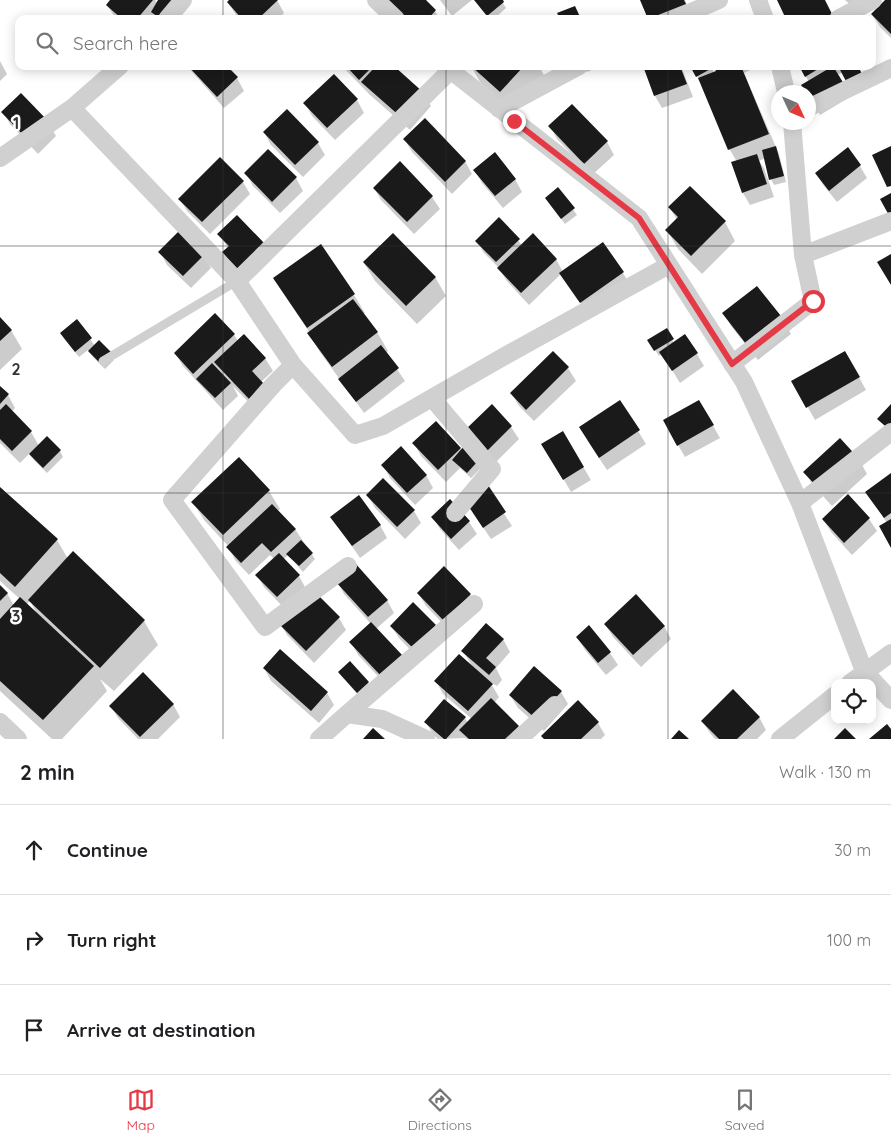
<!DOCTYPE html>
<meta charset="utf-8">
<style>
:root{--surface:#fff;--page:#f2f2f2;--text:#202124;--muted:#757577;--line:#e0e0e0;--accent:#e63946}
body{margin:0;font-family:Quicksand,sans-serif;background:var(--page);color:var(--text)}
.controls{position:absolute;right:15px;bottom:15px;display:grid;overflow:hidden;border-radius:10px;box-shadow:0 2px 12px #0003}
.controls button{width:45px;height:45px;display:grid;place-items:center;padding:0;border:0;border-bottom:1px solid var(--line);background:var(--surface);color:var(--text);font:25px sans-serif}
.compass{position:absolute;left:771px;top:85px;width:45px;height:45px;border-radius:50%;background:var(--surface);box-shadow:0 2px 12px #0003;rotate:134deg}
.stop{position:absolute;width:15px;height:15px;margin:-11px;border:4px solid #e63946;border-radius:50%;background:#fff}
.stop.end{background:#e63946;border-color:#fff;box-shadow:0 1px 5px #0008}
.list{margin:0;padding:0;list-style:none}
h2{display:flex;justify-content:space-between;align-items:center;height:65px;margin:0;padding:0 20px;font-size:21px}
h2 small{font-size:16px;font-weight:400;color:var(--muted)}
.list li{display:grid;grid-template-columns:32px 1fr auto;gap:15px;align-items:center;box-sizing:border-box;height:90px;padding:0 20px;border-top:1px solid var(--line)}
.list b{display:block;font-size:19px;white-space:nowrap}
.list em{font-size:16px;font-style:normal;color:var(--muted)}
.icon{flex:none;width:28px;height:28px;fill:none;stroke:currentColor;stroke-width:2;stroke-linecap:round;stroke-linejoin:round}
.map{position:relative;flex:none;width:891px;height:739px;overflow:hidden}
.search{position:absolute;background:var(--surface);box-shadow:0 2px 12px #0003;left:15px;right:15px;top:15px;height:55px;display:flex;align-items:center;gap:12px;box-sizing:border-box;padding:0 18px;border-radius:10px;color:var(--muted);font-size:19px}
.sheet{height:335px;background:var(--surface)}
nav{display:flex;justify-content:space-around;align-items:center;box-sizing:border-box;height:70px;border-top:1px solid var(--line);background:var(--surface);font-size:14px;color:var(--muted)}
nav a{display:grid;justify-items:center;gap:2px}
nav .on{color:var(--accent)}
.map>svg:first-child{display:block}
.shadow{fill:#0003;fill-rule:evenodd}
.building{fill:#1a1a1a}
.lines{fill:none;stroke-linecap:round;stroke-linejoin:round}
.service{stroke:#d0d0d0;stroke-width:9}
.minor{stroke:#d0d0d0;stroke-width:18}
.route{stroke:#e63946;stroke-width:6}
.grid{fill:none;stroke:#333;stroke-width:1;stroke-opacity:0.55}
.grid-label{font-size:16px;text-anchor:middle;font-weight:bold;fill:#333;stroke:#fff;stroke-width:5;stroke-linejoin:round;paint-order:stroke}
</style>
<div class="map">
<svg width="891" height="739" viewBox="0 0 891 739">
<rect width="100%" height="100%" fill="#fff"/>
<path class="shadow" d="M112,0H155L158,4L160,0L177,19H116L107,5Z
M231,0H277L284,13L278,19H239L228,3Z
M424,0L435,11L440,19H396Z
M440,0H472L452,16Z
M501,0L506,8L494,19H490L479,6Z
M641,0H685L692,17L687,19H649Z
M845,0H870L859,12Z
M887,0H891V38L880,27L872,14Z
M76,15L80,19H72Z
M0,61L7,74L0,81Z
M187,66H225L237,78L244,91L224,108Z
M342,66H392L423,94L431,106L410,130L370,95Z
M471,66H539L544,75L511,110L480,82Z
M583,66H600L587,72Z
M647,66H681L693,97L662,108L655,96Z
M692,66H711L714,73L727,66H759L744,73L779,154L786,182L774,185L771,179L765,158L759,161L764,168L774,197L750,205L743,193L733,163L737,162L730,150L703,87Z
M800,66H857L837,75L850,97L820,115L803,86L809,82Z
M334,76L357,100L364,113L335,140L312,116L305,103Z
M3,112L49,124L56,136L38,154L10,124Z
M550,126L607,142L614,155L592,175L557,139Z
M264,132L318,143L325,155L303,177L271,145Z
M405,140L465,161L472,174L452,194L412,152Z
M400,163L432,197L440,209L414,234L381,200L374,188Z
M860,166L867,178L837,202L824,186L816,174Z
M475,170L515,179L522,192L503,208L482,183Z
M246,173L296,178L303,191L280,213L253,186Z
M243,182L250,194L210,234L187,211L180,199Z
M558,189L577,215L565,224L550,204Z
M670,208L725,222L735,241L702,274L678,249L667,230L677,220Z
M499,219L522,245L556,259L563,272L623,273L630,285L588,314L561,274L529,305L506,280L499,268L484,253L477,241Z
M219,234L265,246L272,259L247,283L231,265L224,252L228,248Z
M320,246L354,295L365,313L363,314L377,332L388,351L386,353L405,381L364,413L320,352L309,334L310,333L274,279Z
M160,252L204,255L211,268L191,288L167,265Z
M364,263L435,277L446,296L417,324L375,281Z
M724,313L784,322L791,334L758,360L731,326Z
M0,319L11,330L22,349L0,370Z
M77,321L95,346L111,354L114,360L105,369L93,357L88,350L79,357L65,340L61,334Z
M666,330L674,343L697,354L704,366L680,383L662,354L659,356L649,341Z
M234,335L238,341L265,358L273,371L261,382L257,411L233,386L238,396L223,410L183,366L175,353Z
M845,352L866,390L815,420L793,381Z
M553,353L568,368L576,381L534,421L519,406L511,393Z
M0,388L8,395L15,408L11,412L31,432L39,446L60,451L63,457L47,473L34,460L30,453L20,463L0,443Z
M620,401L646,444L607,470L587,440Z
M699,401L720,438L685,457L664,421Z
M492,406L511,427L519,439L494,464L474,443Z
M563,433L591,480L571,492L543,444Z
M414,443L460,449L482,467L471,478L460,468L446,482L421,456Z
M860,461L867,474L832,506L812,484L805,472Z
M383,465L426,475L433,488L415,505L390,478Z
M891,475V545L887,523L867,492Z
M485,484L512,526L491,539L472,511Z
M0,489L57,540L68,559L73,553L144,621L158,645L114,691L100,679L107,691L62,739H52L0,691V587L7,593L14,606L20,599L0,581ZM30,601L37,614L26,605Z
M269,491L280,509L278,511L295,529L315,559L303,572L288,555L283,560L299,576L306,589L285,609L264,587L257,575L274,559L270,555L249,575L235,560L229,547L204,520L193,502Z
M368,496L414,511L421,523L405,539L375,508Z
M848,496L869,519L877,531L852,555L831,532L823,519Z
M450,501L469,522L477,534L459,550L440,529L433,517Z
M332,517L380,525L387,538L360,558Z
M444,568L470,595L478,607L452,633L426,606L418,593Z
M337,581L387,600L394,613L376,629L389,688L358,655L351,642L371,624L344,594Z
M339,618L346,630L314,663L287,635L280,623Z
M605,624L664,626L671,639L641,667L613,637Z
M435,625L442,638L420,660L399,638L391,626Z
M589,627L610,653L618,665L606,675L585,650L577,637Z
M503,639L510,652L496,668L502,680L497,686L490,682L499,697L494,703L518,727L525,739H466V738L438,739L433,735L426,722L465,718L468,723L472,719L443,694L436,681L472,666L463,651Z
M264,668L327,693L334,705L319,723L271,681Z
M339,673L368,683L371,688L361,698Z
M561,692L568,704L544,731L518,708L510,695Z
M173,704L180,717L158,739H138L118,718L111,706Z
M759,717L766,730L757,739H715L710,733L702,721Z
M598,723L605,735L601,739H544Z"/>
<path class="building" d="M110,0H153L137,19H122L106,5Z
M158,0H176L161,19L151,12Z
M229,0H278L258,19H242L227,2Z
M384,0H426L436,10L428,19H403Z
M474,0H503L504,2L487,16Z
M640,0H684L686,4L648,19Z
M777,0H825L833,16L826,19H786Z
M885,0H891V34L871,14Z
M575,6L581,19H560L557,13Z
M188,66H227L238,77L217,97Z
M346,66H373L359,80Z
M376,66H394L424,93L402,118L361,82Z
M471,66H524L500,92Z
M643,66H680L687,84L654,96Z
M690,66H724L718,70L726,66H741L769,134L728,150L698,78L716,71L714,67L696,77Z
M799,66H823L805,77Z
M833,66L844,84L812,103L808,97V92H806L801,85Z
M838,66H858L863,76L848,85Z
M334,74L358,99L327,128L303,103Z
M21,93L50,123L30,142L1,112Z
M572,104L608,141L584,164L548,126Z
M287,109L319,142L295,165L263,132Z
M425,118L466,161L445,182L403,139Z
M776,146L784,176L769,180L762,150Z
M891,146V186L887,187L872,155Z
M848,147L861,165L829,191L815,173Z
M268,149L297,177L272,202L244,173Z
M495,152L516,179L495,196L473,170Z
M757,154L767,184L742,193L731,162Z
M220,157L244,181L202,222L178,199Z
M400,161L433,196L407,222L373,188Z
M690,186L726,221L691,256L665,230L678,217L668,207Z
M558,187L575,208L561,219L545,198Z
M891,193V219L880,199Z
M237,215L266,245L239,271L222,252L229,246L217,234Z
M499,217L520,239L496,262L475,241Z
M180,230L205,254L183,276L158,252Z
M393,233L436,277L406,306L363,262Z
M533,233L557,259L521,293L497,268Z
M603,242L624,272L580,303L559,273Z
M321,244L355,294L307,328L273,278Z
M891,254V285L877,262Z
M757,286L785,321L750,349L722,313Z
M353,299L378,332L332,367L307,333Z
M215,313L235,334L193,374L174,353Z
M0,317L12,330L0,341Z
M77,319L92,338L75,352L60,333Z
M667,328L674,339L654,351L647,340Z
M244,334L266,358L252,371L265,385L249,399L214,362Z
M685,334L698,353L672,371L659,352Z
M99,340L112,353L101,364L88,351Z
M381,345L399,368L356,402L338,379Z
M553,351L569,367L526,410L510,393Z
M845,351L860,377L806,408L791,381Z
M212,363L231,383L215,398L196,379Z
M0,386L9,394L0,404Z
M620,400L640,430L599,458L579,427Z
M699,400L714,425L677,446L663,420Z
M6,404L32,431L12,451L0,439V410Z
M492,404L512,426L486,452L465,430Z
M891,404V431L877,419Z
M436,421L461,448L438,470L412,443Z
M563,431L584,467L563,480L541,444Z
M47,436L61,450L43,468L29,454Z
M840,438L861,461L824,494L803,472Z
M401,446L427,475L407,493L381,465Z
M464,446L479,460L467,473L452,460Z
M239,457L270,490L223,535L191,502Z
M891,473V513L884,518L865,492Z
M383,478L415,510L397,527L366,495Z
M486,482L506,512L483,528L463,498Z
M0,487L58,539L15,587L0,573Z
M848,494L870,518L844,543L822,519Z
M359,495L381,525L352,546L330,517Z
M450,499L470,521L451,539L431,517Z
M272,504L296,529L271,552L262,543L241,563L226,547Z
M891,519V548L879,526Z
M301,540L313,553L299,566L286,554Z
M73,551L145,620L100,668L28,600Z
M279,553L300,575L277,597L255,575Z
M355,563L388,600L368,617L335,581Z
M444,566L471,594L444,621L417,593Z
M0,585L8,593L0,601Z
M312,589L340,617L306,651L278,623Z
M636,594L665,626L633,655L604,624Z
M20,597L94,666L43,720L0,681V619Z
M413,602L436,625L413,648L390,626Z
M371,622L403,656L381,676L349,642Z
M486,623L504,639L486,658L496,667L489,675L461,651Z
M589,625L611,652L598,663L576,637Z
M280,649L328,692L311,711L263,668Z
M459,654L493,684L468,711L434,681Z
M350,661L369,682L357,693L338,672Z
M534,666L562,691L536,719L509,695Z
M143,672L174,704L140,737L109,706Z
M733,689L760,717L737,739H719L701,721Z
M491,698L519,726L505,739H469L459,730Z
M444,699L466,717L446,739H444L424,722Z
M578,700L599,722L581,739H544L541,736Z
M887,724L891,729V739H869Z
M373,728L385,739H363Z
M845,728L856,739H834Z
M679,730L689,739H671Z"/>
<g class="lines">
<path class="service" d="M103,361L237,281"/>
<path class="minor" d="M376,0L396,19
M758,0L765,19
M167,19L183,0
M675,19L719,0
M838,19L873,0
M445,66L639,218L744,382L800,503L864,671L891,700
M780,66L786,92
M72,108L237,281L450,71
M808,108L891,68
M499,109L579,66
M0,158L72,108L120,66
M803,255L891,221
M237,281L293,365L355,435L383,426L503,357L669,265
M732,364L813,301L803,255L792,122
M293,365L273,385L172,500L265,627L348,566
M432,398L492,469L455,513
M800,503L891,432
M850,683L891,653
M347,714L474,604
M0,722L18,739
M319,739L347,714L382,719L426,739
M519,739L555,705
M780,739L835,695"/>
</g>
<g class="lines">
<path class="route" d="M514,121L639,218L732,364L813,301"/>
</g>
<path class="grid" d="M223,0V19M446,0V19M668,0V19M223,66V739M446,66V739M668,66V739M0,246H891M0,493H891"/>
<g class="grid-label">
<text x="16" y="129">1</text>
<text x="16" y="375">2</text>
<text x="16" y="622">3</text>
</g>
</svg>
<div class="controls">
<button><svg class="icon" aria-label="locate" viewBox="0 0 24 24"><circle cx="12" cy="12" r="6"/><path d="M12 2v4M12 18v4M2 12h4M18 12h4"/></svg></button>
</div>
<svg class="compass" viewBox="-18 -18 36 36"><path d="M0-13l5 13h-10z" fill="#e53935"/><path d="M0 13l5-13h-10z" fill="#757577"/></svg>
<div class="stop" style="left:813px;top:301px"></div>
<div class="stop end" style="left:514px;top:121px"></div>
<div class="search"><svg class="icon" aria-label="search" viewBox="0 0 24 24"><circle cx="10" cy="10" r="6"/><path d="M15 15l6 6"/></svg>Search here</div>
</div>
<section class="sheet">
<h2>2 min<small>Walk · 130 m</small></h2>
<ul class="list">
<li><svg class="icon" aria-label="ahead" viewBox="0 0 24 24"><path d="M12 20V5M6 11l6-6 6 6"/></svg><div><b>Continue</b></div><em>30 m</em></li>
<li><svg class="icon" aria-label="right" viewBox="0 0 24 24"><path d="M7 20v-9h11M14 6l5 5-5 5"/></svg><div><b>Turn right</b></div><em>100 m</em></li>
<li><svg class="icon" aria-label="arrive" viewBox="0 0 24 24"><path d="M6 21V4h12l-3 4 3 4H6"/></svg><div><b>Arrive at destination</b></div></li>
</ul>
</section>
<nav>
<a class="on"><svg class="icon" aria-label="map" viewBox="0 0 24 24"><path d="M3 6l6-2 6 2 6-2v14l-6 2-6-2-6 2zM9 4v14M15 6v14"/></svg>Map</a>
<a><svg class="icon" aria-label="directions" viewBox="0 0 24 24"><path d="M12 3l9 9-9 9-9-9zM9 14v-3h6M13 9l2 2-2 2"/></svg>Directions</a>
<a><svg class="icon" aria-label="saved" viewBox="0 0 24 24"><path d="M7 4h10v16l-5-4-5 4z"/></svg>Saved</a>
</nav>
